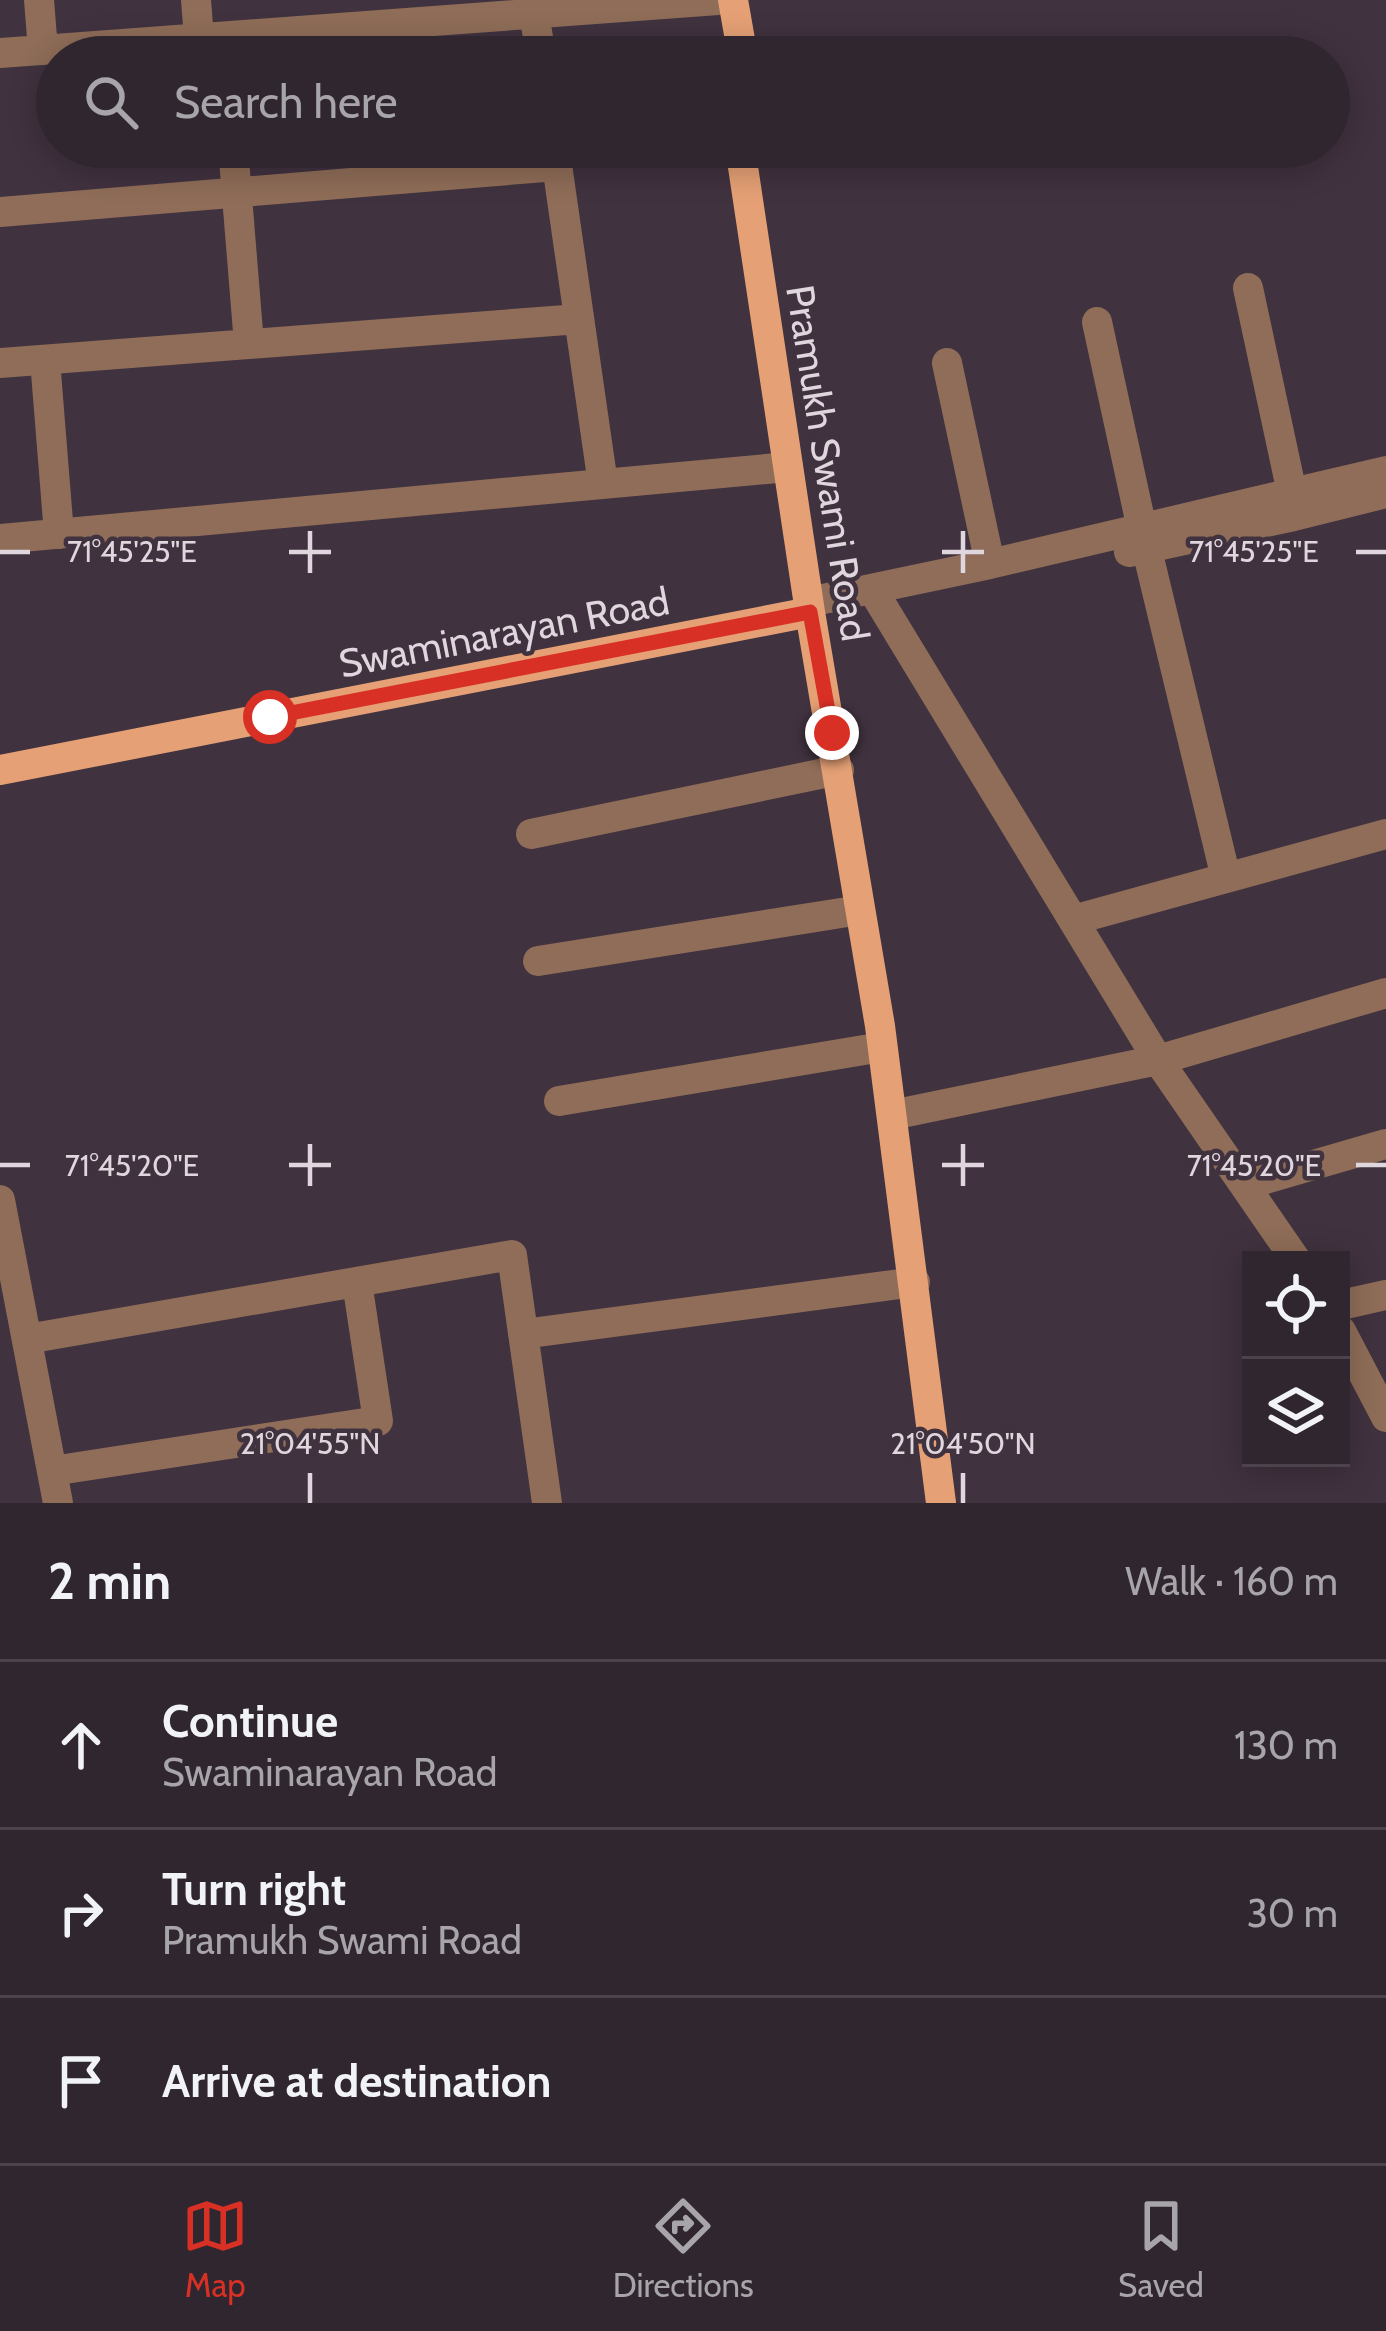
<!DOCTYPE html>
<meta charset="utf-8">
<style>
:root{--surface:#30262f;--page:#382e37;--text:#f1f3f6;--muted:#a8a5aa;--line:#4b434b;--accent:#d93025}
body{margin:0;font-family:Cabin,sans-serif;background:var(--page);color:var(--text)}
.controls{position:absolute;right:36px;bottom:36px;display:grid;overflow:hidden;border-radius:0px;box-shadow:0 6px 30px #0003}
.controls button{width:108px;height:108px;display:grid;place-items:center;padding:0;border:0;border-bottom:3px solid var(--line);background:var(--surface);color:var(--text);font:60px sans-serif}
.stop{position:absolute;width:36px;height:36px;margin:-27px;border:9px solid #d93025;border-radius:50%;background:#fff}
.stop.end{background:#d93025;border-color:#fff;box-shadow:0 3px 12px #0008}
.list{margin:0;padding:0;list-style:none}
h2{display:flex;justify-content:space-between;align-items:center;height:156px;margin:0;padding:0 48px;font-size:51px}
h2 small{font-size:39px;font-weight:400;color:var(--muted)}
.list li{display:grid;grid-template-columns:78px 1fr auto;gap:36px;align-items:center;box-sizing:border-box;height:168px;padding:0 48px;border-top:3px solid var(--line)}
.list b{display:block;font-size:45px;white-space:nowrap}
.list p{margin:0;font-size:39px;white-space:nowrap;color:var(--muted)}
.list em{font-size:39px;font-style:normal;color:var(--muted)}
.icon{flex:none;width:66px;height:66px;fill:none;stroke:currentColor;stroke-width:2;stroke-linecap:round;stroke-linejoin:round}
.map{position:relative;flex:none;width:1386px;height:1503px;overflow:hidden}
.search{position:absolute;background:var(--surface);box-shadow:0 6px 30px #0003;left:36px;right:36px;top:36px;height:132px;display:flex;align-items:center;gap:30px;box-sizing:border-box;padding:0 42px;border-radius:66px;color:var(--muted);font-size:45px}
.sheet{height:660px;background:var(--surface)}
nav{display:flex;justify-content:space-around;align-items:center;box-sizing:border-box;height:168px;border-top:3px solid var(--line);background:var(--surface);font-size:33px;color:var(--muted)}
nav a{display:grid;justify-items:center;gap:6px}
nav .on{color:var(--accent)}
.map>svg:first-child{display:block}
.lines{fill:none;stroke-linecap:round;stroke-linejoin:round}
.minor{stroke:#8f6d58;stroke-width:30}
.major{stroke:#e5a075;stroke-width:30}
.route{stroke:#d93025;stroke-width:15}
.ticks{fill:none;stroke:#dfd6de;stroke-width:4.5}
.labels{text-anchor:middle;stroke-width:9;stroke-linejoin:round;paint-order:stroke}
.street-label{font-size:39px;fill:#dfd6de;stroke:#40323f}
.ticks-label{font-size:30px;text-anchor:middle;fill:#dfd6de;stroke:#40323f;stroke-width:9;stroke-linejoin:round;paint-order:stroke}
</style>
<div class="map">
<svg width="1386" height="1503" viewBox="0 0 1386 1503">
<rect width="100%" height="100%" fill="#40323f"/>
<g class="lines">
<path class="minor" d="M39,0L43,50
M196,0L199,38
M534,12L541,57
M0,53L718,0
M233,147L249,344
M555,151L603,484
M0,212L557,166
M1248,288L1292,493
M1097,322L1142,529L1226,878
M45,360L59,534
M0,363L579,319
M947,363L990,564
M0,539L788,467
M1129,552L1294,516L1386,493
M872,589L1158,1060L1296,1260
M809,602L990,564L1386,471
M531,834L839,770
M1073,920L1386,834
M538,961L860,910
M559,1101L882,1047
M892,1115L1158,1060L1386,993
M1245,1185L1386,1144
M0,1200L58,1503
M1341,1305L1386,1295
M1341,1331L1386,1417
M523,1334L915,1282
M27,1339L512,1255L547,1503
M52,1471L378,1421L357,1282"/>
<path class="major" d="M733,0L743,57
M740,147L810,612L880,1026L941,1503
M0,770L810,612"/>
</g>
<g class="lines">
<path class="route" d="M270,717L810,612L832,733"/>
</g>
<path class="ticks" d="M310,531V573M963,531V573M0,552H30M289,552H331M942,552H984M1356,552H1386M310,1144V1186M963,1144V1186M0,1165H30M289,1165H331M942,1165H984M1356,1165H1386M310,1473V1503M963,1473V1503"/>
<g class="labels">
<g class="street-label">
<text transform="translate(828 463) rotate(81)" y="14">Pramukh Swami Road</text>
<text transform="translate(504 632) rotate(-11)" y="14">Swaminarayan Road</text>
</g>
</g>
<g class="ticks-label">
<text x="1254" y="562">71°45'25"E</text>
<text x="132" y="562">71°45'25"E</text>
<text x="1254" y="1176">71°45'20"E</text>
<text x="132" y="1176">71°45'20"E</text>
<text x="310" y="1454">21°04'55"N</text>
<text x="963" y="1454">21°04'50"N</text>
</g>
</svg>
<div class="controls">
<button><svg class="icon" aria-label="locate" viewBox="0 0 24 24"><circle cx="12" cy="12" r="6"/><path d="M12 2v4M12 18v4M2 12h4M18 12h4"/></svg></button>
<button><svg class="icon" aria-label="layers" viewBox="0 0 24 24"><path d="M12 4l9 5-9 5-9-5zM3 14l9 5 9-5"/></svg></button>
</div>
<div class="stop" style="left:270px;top:717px"></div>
<div class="stop end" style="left:832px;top:733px"></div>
<div class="search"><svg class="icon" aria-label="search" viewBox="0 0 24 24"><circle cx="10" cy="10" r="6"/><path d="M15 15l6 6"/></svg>Search here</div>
</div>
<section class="sheet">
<h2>2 min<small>Walk · 160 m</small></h2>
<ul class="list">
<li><svg class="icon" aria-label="ahead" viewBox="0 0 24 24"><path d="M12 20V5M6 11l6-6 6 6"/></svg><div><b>Continue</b><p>Swaminarayan Road</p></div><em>130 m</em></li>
<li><svg class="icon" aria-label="right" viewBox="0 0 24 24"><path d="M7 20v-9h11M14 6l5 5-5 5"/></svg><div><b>Turn right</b><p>Pramukh Swami Road</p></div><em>30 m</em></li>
<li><svg class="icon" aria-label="arrive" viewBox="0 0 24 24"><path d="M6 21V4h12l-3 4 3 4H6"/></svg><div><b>Arrive at destination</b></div></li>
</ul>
</section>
<nav>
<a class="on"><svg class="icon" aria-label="map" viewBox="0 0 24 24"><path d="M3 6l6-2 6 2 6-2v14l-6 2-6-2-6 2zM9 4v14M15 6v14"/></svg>Map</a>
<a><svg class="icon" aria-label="directions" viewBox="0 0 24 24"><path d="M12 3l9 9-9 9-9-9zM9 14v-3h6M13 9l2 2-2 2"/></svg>Directions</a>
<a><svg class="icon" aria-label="saved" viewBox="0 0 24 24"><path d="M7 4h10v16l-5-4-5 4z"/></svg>Saved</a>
</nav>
